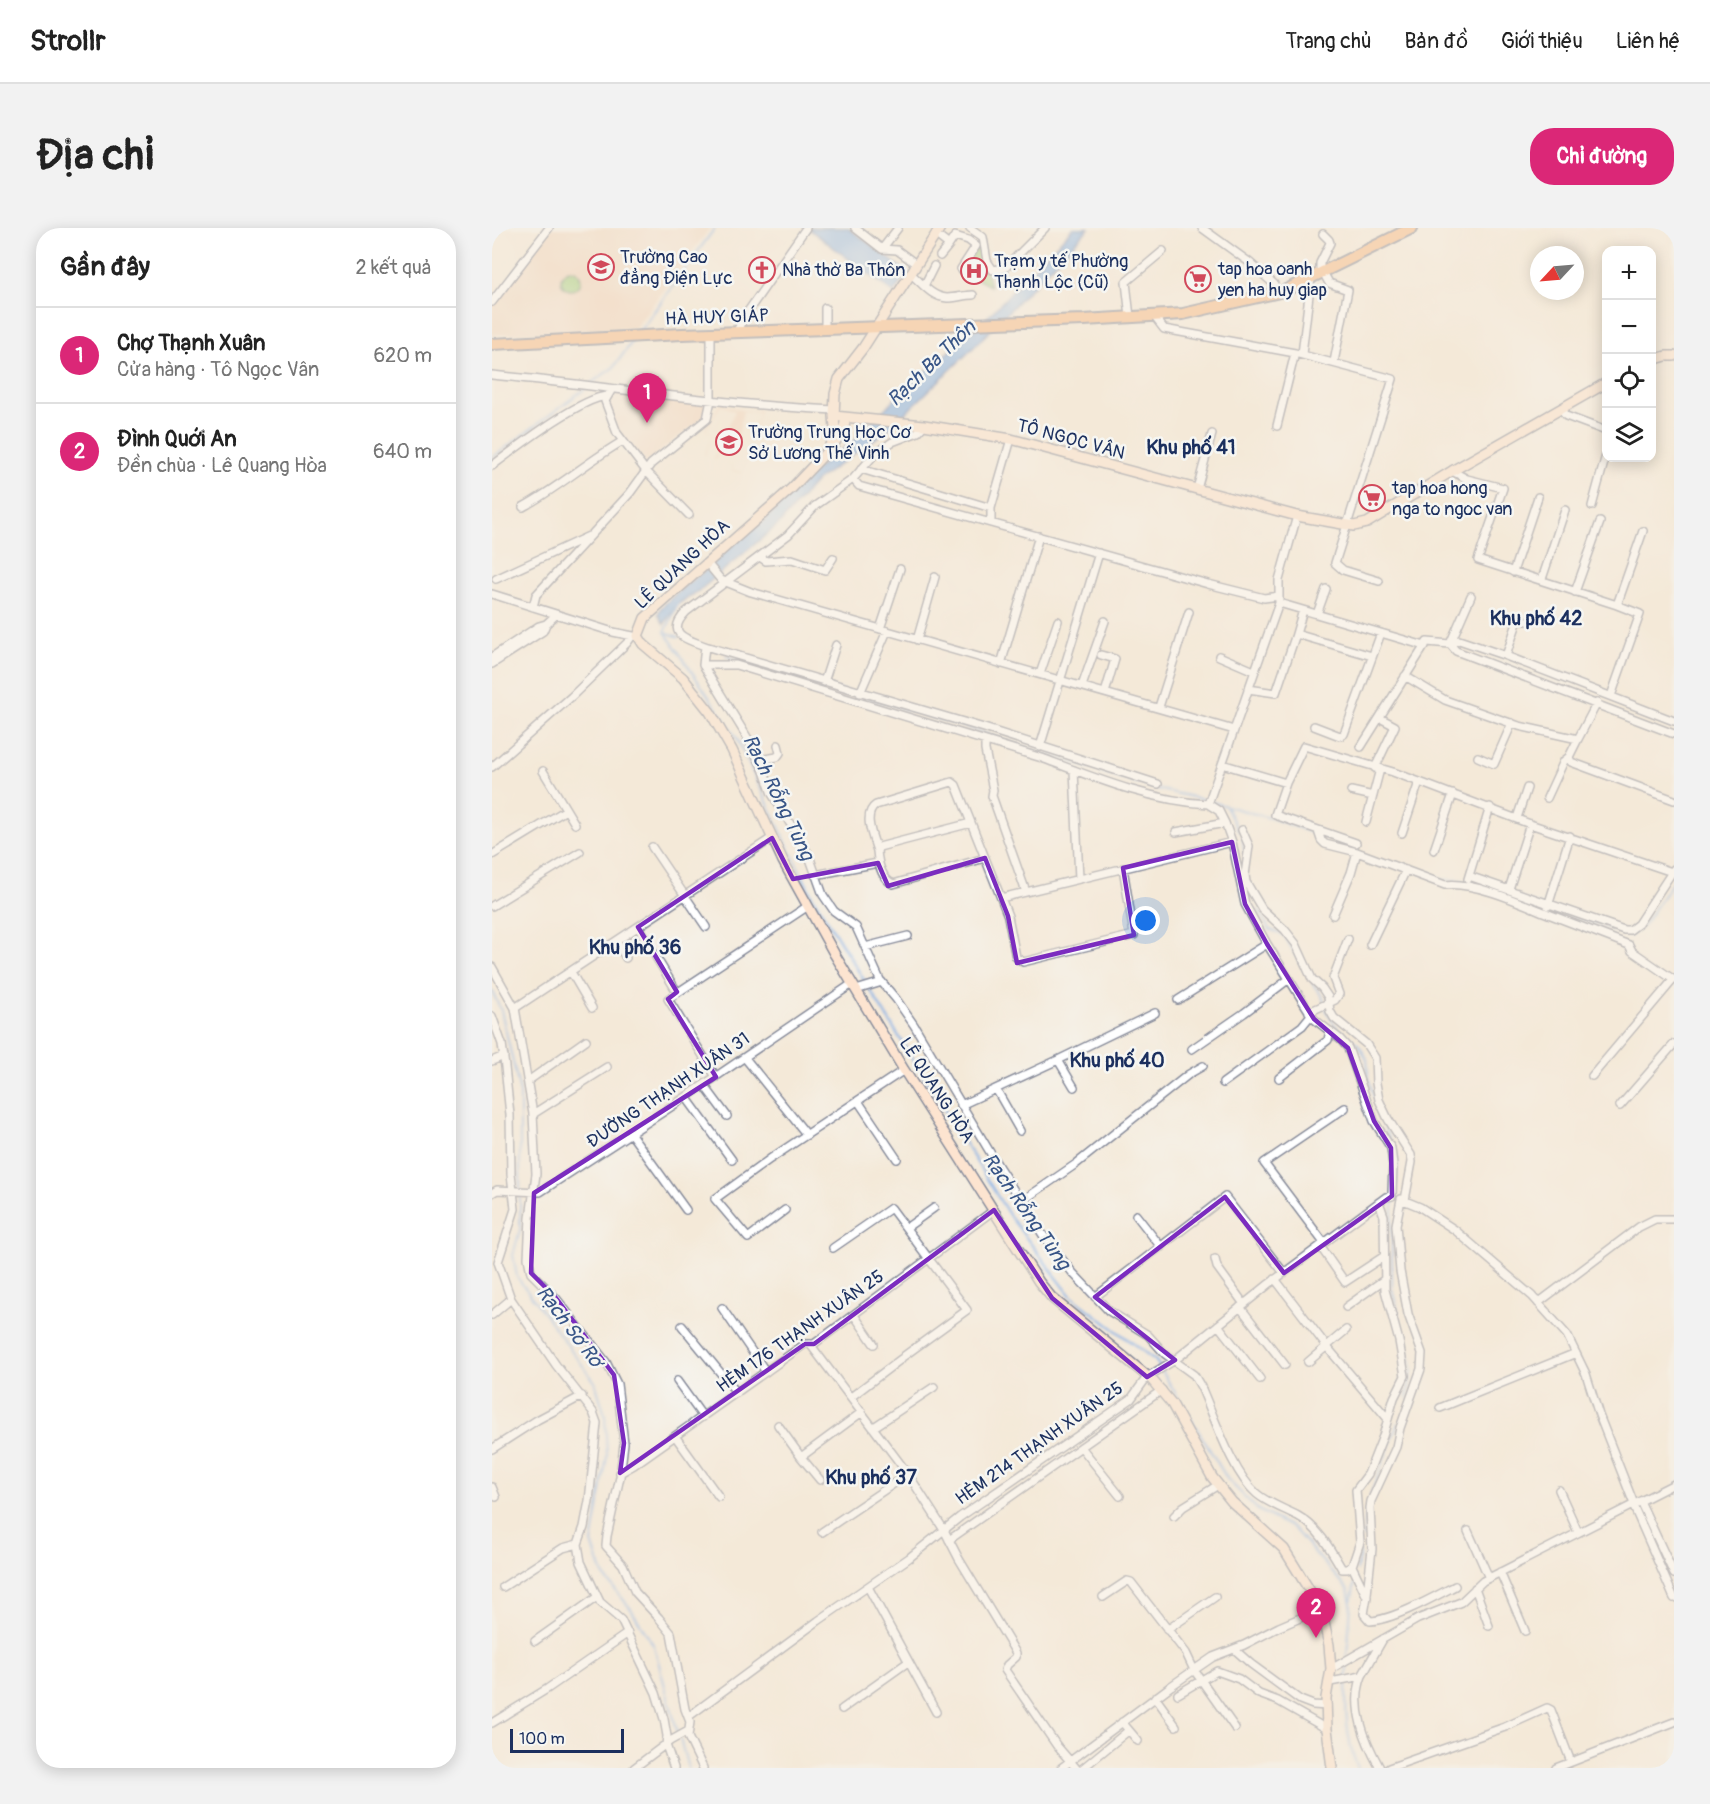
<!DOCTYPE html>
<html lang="vi">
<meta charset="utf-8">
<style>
:root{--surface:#fff;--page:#f2f2f2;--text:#222;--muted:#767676;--line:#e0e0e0;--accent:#db2777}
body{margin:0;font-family:Pangolin,sans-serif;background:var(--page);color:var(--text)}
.controls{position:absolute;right:18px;top:18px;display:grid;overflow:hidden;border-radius:12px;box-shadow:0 3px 15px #0003}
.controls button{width:54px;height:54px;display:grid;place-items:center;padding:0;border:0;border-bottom:2px solid var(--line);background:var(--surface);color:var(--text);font:30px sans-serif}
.compass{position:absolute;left:1038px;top:18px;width:54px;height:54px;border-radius:50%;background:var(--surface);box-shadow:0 3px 15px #0003;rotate:244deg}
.scale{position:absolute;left:18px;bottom:15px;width:114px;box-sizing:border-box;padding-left:6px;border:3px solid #1b2f5e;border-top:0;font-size:16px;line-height:21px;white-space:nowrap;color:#1b2f5e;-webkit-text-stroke:4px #f6f6f2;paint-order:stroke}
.you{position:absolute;left:654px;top:693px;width:21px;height:21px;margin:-15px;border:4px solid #fff;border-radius:50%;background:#1a73e8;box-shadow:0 0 0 9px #1a73e833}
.badge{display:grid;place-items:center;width:39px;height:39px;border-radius:50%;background:var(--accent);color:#fff;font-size:20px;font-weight:700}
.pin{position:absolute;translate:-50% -50px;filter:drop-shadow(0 2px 3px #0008)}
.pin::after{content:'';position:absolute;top:32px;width:21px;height:18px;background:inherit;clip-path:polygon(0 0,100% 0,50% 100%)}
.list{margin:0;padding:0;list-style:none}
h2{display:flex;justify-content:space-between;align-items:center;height:78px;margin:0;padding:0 24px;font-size:26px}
h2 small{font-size:20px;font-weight:400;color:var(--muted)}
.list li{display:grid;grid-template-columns:39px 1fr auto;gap:18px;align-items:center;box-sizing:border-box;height:96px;padding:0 24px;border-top:2px solid var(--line)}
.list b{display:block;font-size:22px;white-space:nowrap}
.list p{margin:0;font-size:20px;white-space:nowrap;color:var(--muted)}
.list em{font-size:20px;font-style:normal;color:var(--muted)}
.icon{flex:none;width:33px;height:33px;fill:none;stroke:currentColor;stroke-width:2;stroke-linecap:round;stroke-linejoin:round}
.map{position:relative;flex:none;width:1182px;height:1540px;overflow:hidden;border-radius:24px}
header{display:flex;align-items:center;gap:36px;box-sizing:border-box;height:84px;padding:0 30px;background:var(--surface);border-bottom:2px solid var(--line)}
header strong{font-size:28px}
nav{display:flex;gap:33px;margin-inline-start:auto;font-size:21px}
.intro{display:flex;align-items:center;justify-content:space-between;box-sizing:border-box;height:144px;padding:0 36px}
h1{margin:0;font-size:42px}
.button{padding:15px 27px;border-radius:24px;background:var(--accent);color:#fff;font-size:21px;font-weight:700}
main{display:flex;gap:36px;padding:0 36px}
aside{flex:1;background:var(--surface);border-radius:24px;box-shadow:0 3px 15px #0003}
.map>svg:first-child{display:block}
.built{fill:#f1d5bd;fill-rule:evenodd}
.green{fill:#a0cf7d;stroke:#5e7f6e;stroke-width:1.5}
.water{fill:#79abe5;stroke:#4a6da2;stroke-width:1.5}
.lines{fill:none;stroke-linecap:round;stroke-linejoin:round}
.stream{stroke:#79abe5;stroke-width:2}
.street-casing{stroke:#888c9b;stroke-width:10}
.secondary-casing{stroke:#888c9b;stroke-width:12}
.primary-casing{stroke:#888c9b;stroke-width:14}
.street{stroke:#fff;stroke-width:7}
.secondary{stroke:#fde4d0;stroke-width:9}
.primary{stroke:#f9bc8a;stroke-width:10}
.marked{fill:none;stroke:#7b2cbf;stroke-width:4.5;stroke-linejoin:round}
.labels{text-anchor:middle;stroke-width:5;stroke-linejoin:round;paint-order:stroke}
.poi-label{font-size:18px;fill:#1b2f5e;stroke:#f6f6f2;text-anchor:start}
.street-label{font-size:18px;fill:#1b2f5e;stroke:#f6f6f2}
.water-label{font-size:20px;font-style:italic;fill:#375486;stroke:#f6f6f2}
.neighbourhood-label{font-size:20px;font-weight:bold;fill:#1b2f5e;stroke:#f6f6f2}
</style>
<header>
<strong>Strollr</strong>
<nav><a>Trang chủ</a><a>Bản đồ</a><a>Giới thiệu</a><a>Liên hệ</a></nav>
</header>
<div class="intro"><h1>Địa chỉ</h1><a class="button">Chỉ đường</a></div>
<main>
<aside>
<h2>Gần đây<small>2 kết quả</small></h2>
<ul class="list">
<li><span class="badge">1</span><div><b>Chợ Thạnh Xuân</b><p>Cửa hàng · Tô Ngọc Vân</p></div><em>620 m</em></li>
<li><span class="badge">2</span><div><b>Đình Quới An</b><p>Đền chùa · Lê Quang Hòa</p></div><em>640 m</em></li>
</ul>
</aside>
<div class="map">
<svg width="1182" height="1540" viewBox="0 0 1182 1540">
<rect width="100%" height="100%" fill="#f6f6f2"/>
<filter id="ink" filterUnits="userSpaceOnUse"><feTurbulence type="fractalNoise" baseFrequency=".0167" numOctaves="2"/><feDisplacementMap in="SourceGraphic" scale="12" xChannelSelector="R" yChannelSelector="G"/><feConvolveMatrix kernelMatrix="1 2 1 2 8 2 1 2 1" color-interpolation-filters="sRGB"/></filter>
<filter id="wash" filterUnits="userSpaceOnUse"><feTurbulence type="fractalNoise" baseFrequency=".008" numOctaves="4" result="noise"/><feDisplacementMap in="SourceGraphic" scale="24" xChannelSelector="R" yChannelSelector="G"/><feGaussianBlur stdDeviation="1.35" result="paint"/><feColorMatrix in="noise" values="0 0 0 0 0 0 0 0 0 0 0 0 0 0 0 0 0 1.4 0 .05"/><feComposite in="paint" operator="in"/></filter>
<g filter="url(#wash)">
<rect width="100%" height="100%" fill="#f4e9d8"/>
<path class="built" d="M59,0H218L143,100L0,107V78Z
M121,165L216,175L211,190L154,234L131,209L113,177Z
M228,176L251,182L268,183L250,245L239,243V237L223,233L222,230L212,227L220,207L213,201ZM229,177L243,183L222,230L213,227L220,207L214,201ZM251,183L267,184L250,244L239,242L240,237L223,233L227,222L243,225Z"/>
<path class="green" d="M487,16L498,58L470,43Z
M69 52a10 10 0 1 1 20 0a10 10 0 1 1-20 0Z"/>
<path class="water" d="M318,0H356L415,44L402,65L317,1Z
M581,0H597L480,121L397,201L324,253L288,295L208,362L186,376L172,396L166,386L169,380L191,359L214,342L245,313L273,293L314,249L367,208L408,165L490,95Z"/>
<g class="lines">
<path class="stream" d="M147,104L223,0
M98,156L122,139L142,111
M0,230L94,160
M173,404L244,509L319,666L519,990L579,1068L664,1133L736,1252L766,1282L801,1300L856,1362L859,1376L855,1428
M173,404L187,409
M173,404L187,373
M234,428L489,504L615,546L669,562L714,572
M720,574L785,592L826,607
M733,577L747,604
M750,609L753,627
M831,609L863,620
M927,644L951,652H968L991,658
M997,660L1138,708L1151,698L1182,652
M767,682L777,701L792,707L814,745
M820,755L830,768L836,786L843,797L867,817L875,831L876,848L885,881L899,914
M0,763L9,782L28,865V1002L21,1027L25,1049L103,1154L113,1187L115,1228L100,1315L111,1347L139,1381L162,1418L186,1506
M902,922L906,932L904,957
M902,969L900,991V1061L920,1140L915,1170
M878,1268L906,1195
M871,1309L875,1282
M865,1342L868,1324
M859,1374L864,1350
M855,1434C854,1469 851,1507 866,1540
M188,1511L196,1540"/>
</g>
</g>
<g filter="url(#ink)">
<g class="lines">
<defs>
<path id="street" d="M363,0L390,21L405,22L424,36
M478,0L491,9L495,33L501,42L513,40L553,0
M710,0L757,34L782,56L783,65
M0,7L5,0
M444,7L457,17L448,28
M457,17L463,8L476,12L484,18L469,41
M390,21L406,0
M831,44L837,55L856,62L842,134
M418,45C430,55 439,69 455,70C464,70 472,67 481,67
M828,46V35L838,15L837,12L831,6
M432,58L442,38
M0,74L57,0
M333,80V101
M662,88L672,101L803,125L901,151L843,335L851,342L887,353
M638,89L634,54L671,23
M244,105L252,89L314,0
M810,126L819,50
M0,147C115,158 228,177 343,182
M120,161L113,173L125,205L154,243L197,287
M1069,182L1074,188L1114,203
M432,197L426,204L400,214L382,227L361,251L323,278L296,307L194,384C173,406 194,411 213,418L492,500L666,556
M785,198L803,125
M0,238C24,220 88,170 115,168
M369,241L499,280
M960,243L975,251L1011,260L986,332L1125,377L1148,386L1119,468
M361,251L367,258L716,356L772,370L787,368
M705,261L720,206
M1100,278L1114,227
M31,279C66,260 96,233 131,213
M805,288L787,352V375L716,576L727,583L733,595L740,614L753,676L775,716L822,791L848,811L856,820L882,893L899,920L901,937L900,968
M499,294V280L519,211
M268,329L274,333L300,331L333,342L341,330
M215,335L229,352L259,364L742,502
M1021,344L1046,269
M4,351L97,308
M1050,351L1073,282
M1083,364L1108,294
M0,366L121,404L141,408
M787,375L933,418
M1125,377L1151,303
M41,379L44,367L138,265L159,236L215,191L219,172V106
M811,382L804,406L880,428
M825,386L834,361
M388,401L408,341
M425,412L443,349
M958,416L964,423L1182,506
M958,416L979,368
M213,418L211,437L255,509L272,543L280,566L316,625L331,667L342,683L364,699L388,752L404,771L422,797L508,941L551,1007L580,1044L617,1083L656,1107L673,1126L702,1147L709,1159C723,1190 740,1245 765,1266C777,1276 793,1281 806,1288C826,1299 839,1322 850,1341H855L860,1338
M609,427L623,431L613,465
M727,428L762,443
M1014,428L1026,392L1035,393
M0,429L47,398L54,396
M0,436L51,403L54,396L64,387
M509,436L547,308
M211,437H244L550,530C603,550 659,573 716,576
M548,446L566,393
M913,448L953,472L1027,498L1086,511L1077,529L1079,534L1182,572
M332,454L344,417
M590,458L613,393
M756,461L784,465L804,406
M368,465L395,403
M667,479L697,384
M822,498L848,508L852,506L889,405
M1086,511L1105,475
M493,514V522L501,562L500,568L534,664
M548,519L607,325
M869,519L935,414L958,416L967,412L1014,428L1182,493
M986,529L1002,536L1020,495
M267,532L285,529L288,525L286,517
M730,536L794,555L783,587L864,615
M0,539L79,469L135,415L140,408
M883,540L903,498L888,490
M582,542L587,651
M51,543L83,596
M794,555L812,518L901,544L1038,596L1180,644
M859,563L881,568
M1055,570L1072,533L1077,529
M1025,590L1035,560
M874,594L888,541
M479,595L387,619L385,623C386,635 389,650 401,656L493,630
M750,602L757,618L753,647L754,654L770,681L793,702L804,716L820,751L830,760L836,769L838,783L842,790L874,816L883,830L884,855L887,872L896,891L919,927L920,934L913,972
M826,603L829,612L833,616L865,624L953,657C982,653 1031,676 1059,687C1085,697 1111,707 1137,717L1140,723L1182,752
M684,604L733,595
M910,605L927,554
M160,619L214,699
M942,622L961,566
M385,623C381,609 370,586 384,577L460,554L464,557L509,670L740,614
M0,627L74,582
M323,647L386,635
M977,648L1132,702H1138L1146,696L1182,641
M976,651L998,579
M1017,661L1038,596
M509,670L516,688L524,729L531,734L642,707L631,640
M0,678L88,624
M1056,678L1078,608
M841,687L859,645L865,624
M146,699L185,764
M125,714L134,730
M878,717L914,642
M373,719L416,708
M0,739L23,780L41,886L44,946L38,990L36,1030L39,1045L64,1070L114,1134L125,1156L132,1215L128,1249L115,1308L114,1318L131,1337L143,1364L167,1390L179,1405L193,1481L198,1494L196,1509L211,1540
M79,744L100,780
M364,762L390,754
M686,772L775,716
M23,780L280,610
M817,784L843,772L847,766L841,750L856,711
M0,788L10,816L13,839L18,887L19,946L23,981L6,1034L19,1071L64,1137L101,1184L105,1195L97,1273L92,1299L86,1316L89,1334L108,1374L129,1392L164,1465L172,1491L175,1508L174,1517L182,1540
M700,821L752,785L797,751
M253,830L315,907
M566,832L663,785
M0,833L12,828
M1100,848L1181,752
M224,849L176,771L316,678
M787,850L836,812L838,803
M36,853L94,812
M731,855L810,798L819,787
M212,857L235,888
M504,861L528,903
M194,869L240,932
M366,873L405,931
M469,877L566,832L582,859
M1128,878L1182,816
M41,886L115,839
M139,906L194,982
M0,965L5,962L48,964L194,869L360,756
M911,972L928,979L963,1002L1040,1068L1075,1107L1094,1146L1107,1187L1142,1276
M530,973L584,936L697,846L711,838
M887,974L892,988L893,1062L907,1113L913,1148L902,1170L891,1208L876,1246L864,1262L868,1314L860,1338L875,1369L872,1386L878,1393C901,1392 942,1369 963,1358
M293,982L256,1010L223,971L278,931L412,842
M644,987L669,1019
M414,1000L442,980
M832,1015L772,935L853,880
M828,1018L853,1054L891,1029
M341,1020L399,980L475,1082L412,1128
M723,1031L725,1039L752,1076
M783,1051L835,1119L896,1191
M603,1069L733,969L792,1045
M1046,1075L1147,999L1163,991H1182
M748,1079L793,1137
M854,1079L893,1051
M230,1080L274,1144
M0,1087L19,1071
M362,1087L382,1116
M726,1097L768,1151
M190,1098L245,1165
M318,1116L416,1246L452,1302L467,1331L524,1425V1429L515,1437L513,1442L565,1518L584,1540
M816,1134L854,1102
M185,1153L211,1189
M359,1169L409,1131
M948,1180L1084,1125
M286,1197L309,1229
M382,1199L442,1159
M183,1208L227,1269
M589,1219L628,1268
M0,1221L45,1192L90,1168
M128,1245L142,1237L313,1116H322L502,982
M328,1252L309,1229L370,1184
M0,1259L4,1269
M1067,1262L1086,1304
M1148,1273L1182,1346
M1141,1277L1182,1370
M682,1288L691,1279L726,1257
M976,1303L997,1350
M330,1304L416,1246
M457,1312L670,1162
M1008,1344L1033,1403
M11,1359L71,1320L86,1316
M376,1359L444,1484
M983,1360L997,1398
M875,1366L880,1321L878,1280L879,1273L904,1219L908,1200L929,1141L930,1125L916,1086L908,1043L904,997L909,971
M611,1369L635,1353L639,1354L694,1425L702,1442L743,1500
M675,1402L723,1369
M43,1413L105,1369
M742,1421L759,1436L808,1472L821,1477L835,1478
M839,1441L926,1391L969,1374L991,1353L1182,1256
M870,1448C858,1479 873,1513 888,1540
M838,1454L870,1448L891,1411
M686,1466L725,1443L747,1451L767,1466L786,1473L835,1501
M663,1469L684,1498
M350,1481L416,1434
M196,1489L326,1393L417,1330L468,1289L639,1171L655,1149L683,1132L777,1056L894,969L900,968
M630,1494L646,1513
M0,1495L55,1461L136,1405
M142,1540L178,1513L196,1503
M569,1540L679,1458L721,1429L752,1417L787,1399L829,1381
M591,1540L636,1503
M897,1540L1013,1499L1055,1480L1059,1482L1079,1534
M1064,1540L1182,1494"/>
<path id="secondary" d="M448,0L371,120L347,151L343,166L342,188L432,197L519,211L805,288L862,298L875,295L960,243L1114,155
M1160,132L1174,128H1182
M354,190L352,199L342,216L300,260L153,390L146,408L151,416L191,450L218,484L240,522L291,633L343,727L412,842L547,1054L560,1070L660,1152L680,1176L720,1249L740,1274L792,1321L829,1381L837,1417L839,1441L834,1470L835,1501L840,1540
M338,217L343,201L342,188"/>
<path id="primary" d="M0,116L190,106L592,92L691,86L792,63L920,0"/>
</defs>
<use href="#street" class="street-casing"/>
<use href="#secondary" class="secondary-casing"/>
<use href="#primary" class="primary-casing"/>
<use href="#street" class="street"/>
<use href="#secondary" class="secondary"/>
<use href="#primary" class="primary"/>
</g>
</g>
<path d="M0 0H1182V1540H0ZM280,610L301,651L386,635L396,658L493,630L516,688L525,735L642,707L631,640L740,614L753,676L775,716L822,791L856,820L882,893L899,920L900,968L792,1045L733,969L603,1069L683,1132L655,1149L560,1070L502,982L322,1116H313L128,1245L132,1215L122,1147L64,1070L39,1045L42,965L224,849L176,771L185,764L146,699Z" fill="#f4e9d8" fill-opacity=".55" fill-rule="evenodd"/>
<path class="marked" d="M280,610L301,651L386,635L396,658L493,630L516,688L525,735L642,707L631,640L740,614L753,676L775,716L822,791L856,820L882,893L899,920L900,968L792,1045L733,969L603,1069L683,1132L655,1149L560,1070L502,982L322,1116H313L128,1245L132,1215L122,1147L64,1070L39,1045L42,965L224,849L176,771L185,764L146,699Z"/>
<defs>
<symbol id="university-ring" viewBox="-11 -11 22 22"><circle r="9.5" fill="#f6f6f2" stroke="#d1495b" stroke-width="1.5"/><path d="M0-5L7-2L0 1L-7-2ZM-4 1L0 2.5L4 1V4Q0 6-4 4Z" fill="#d1495b"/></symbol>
<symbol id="church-ring" viewBox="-11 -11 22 22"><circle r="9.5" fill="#f6f6f2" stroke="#d1495b" stroke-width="1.5"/><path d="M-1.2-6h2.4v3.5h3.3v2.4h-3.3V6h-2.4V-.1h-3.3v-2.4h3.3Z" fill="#d1495b"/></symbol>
<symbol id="hospital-ring" viewBox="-11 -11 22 22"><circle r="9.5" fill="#f6f6f2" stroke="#d1495b" stroke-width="1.5"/><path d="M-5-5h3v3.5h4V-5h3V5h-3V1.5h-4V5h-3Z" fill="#d1495b"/></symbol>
<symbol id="supermarket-ring" viewBox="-11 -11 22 22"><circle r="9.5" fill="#f6f6f2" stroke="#d1495b" stroke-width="1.5"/><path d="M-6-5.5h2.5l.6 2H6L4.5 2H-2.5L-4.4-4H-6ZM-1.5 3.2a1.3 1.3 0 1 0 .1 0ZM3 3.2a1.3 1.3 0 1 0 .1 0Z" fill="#d1495b"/></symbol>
<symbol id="school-ring" viewBox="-11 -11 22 22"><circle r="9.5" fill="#f6f6f2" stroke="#d1495b" stroke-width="1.5"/><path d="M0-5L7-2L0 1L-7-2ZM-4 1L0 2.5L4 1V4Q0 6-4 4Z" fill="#d1495b"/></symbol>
</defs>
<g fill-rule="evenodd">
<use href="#university-ring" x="94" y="24" width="30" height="30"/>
<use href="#church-ring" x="255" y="27" width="30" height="30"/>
<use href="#hospital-ring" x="467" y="28" width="30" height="30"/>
<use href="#supermarket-ring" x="691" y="36" width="30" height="30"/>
<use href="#school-ring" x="222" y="199" width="30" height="30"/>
<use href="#supermarket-ring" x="865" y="255" width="30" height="30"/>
</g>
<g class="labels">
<g class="poi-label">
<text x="128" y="35">Trường Cao<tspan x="128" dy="21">đẳng Điện Lực</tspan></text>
<text x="502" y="39">Trạm y tế Phường<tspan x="502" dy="21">Thạnh Lộc (Cũ)</tspan></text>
<text x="726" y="47">tap hoa oanh<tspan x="726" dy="21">yen ha huy giap</tspan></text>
<text x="290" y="48">Nhà thờ Ba Thôn</text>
<text x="256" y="210">Trường Trung Học Cơ<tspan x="256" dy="21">Sở Lương Thế Vinh</tspan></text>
<text x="900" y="266">tap hoa hong<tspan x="900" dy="21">nga to ngoc van</tspan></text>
</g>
<g class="street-label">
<text transform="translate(225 89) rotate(-2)" y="6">HÀ HUY GIÁP</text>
<text transform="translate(579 211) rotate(15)" y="6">TÔ NGỌC VÂN</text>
<text transform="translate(190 336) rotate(-43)" y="6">LÊ QUANG HÒA</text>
<text transform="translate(176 862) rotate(-34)" y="6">ĐƯỜNG THẠNH XUÂN 31</text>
<text transform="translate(445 862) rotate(57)" y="6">LÊ QUANG HÒA</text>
<text transform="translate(308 1103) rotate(-35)" y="6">HẺM 176 THẠNH XUÂN 25</text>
<text transform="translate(547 1215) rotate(-35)" y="6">HẺM 214 THẠNH XUÂN 25</text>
</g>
<g class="water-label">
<text transform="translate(439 135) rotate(-44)" y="7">Rạch Ba Thôn</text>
<text transform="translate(287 569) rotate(64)" y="7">Rạch Rỗng Tùng</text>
<text transform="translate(535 983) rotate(55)" y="7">Rạch Rỗng Tùng</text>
<text transform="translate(78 1098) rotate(53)" y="7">Rạch Sơ Rơ</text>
</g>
<g class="neighbourhood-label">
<text x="699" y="226">Khu phố 41</text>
<text x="1044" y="397">Khu phố 42</text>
<text x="143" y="726">Khu phố 36</text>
<text x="625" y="839">Khu phố 40</text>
<text x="379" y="1256">Khu phố 37</text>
</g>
</g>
</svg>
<div class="controls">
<button>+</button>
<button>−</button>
<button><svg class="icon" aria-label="locate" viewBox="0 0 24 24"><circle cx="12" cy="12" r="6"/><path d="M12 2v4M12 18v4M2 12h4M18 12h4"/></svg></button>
<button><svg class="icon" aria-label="layers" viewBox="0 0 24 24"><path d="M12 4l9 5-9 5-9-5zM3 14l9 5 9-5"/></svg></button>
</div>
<svg class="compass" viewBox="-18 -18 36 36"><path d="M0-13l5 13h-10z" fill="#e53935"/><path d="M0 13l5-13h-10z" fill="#767676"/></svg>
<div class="scale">100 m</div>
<div class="you"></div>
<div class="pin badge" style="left:155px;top:195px">1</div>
<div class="pin badge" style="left:824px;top:1410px">2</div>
</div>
</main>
